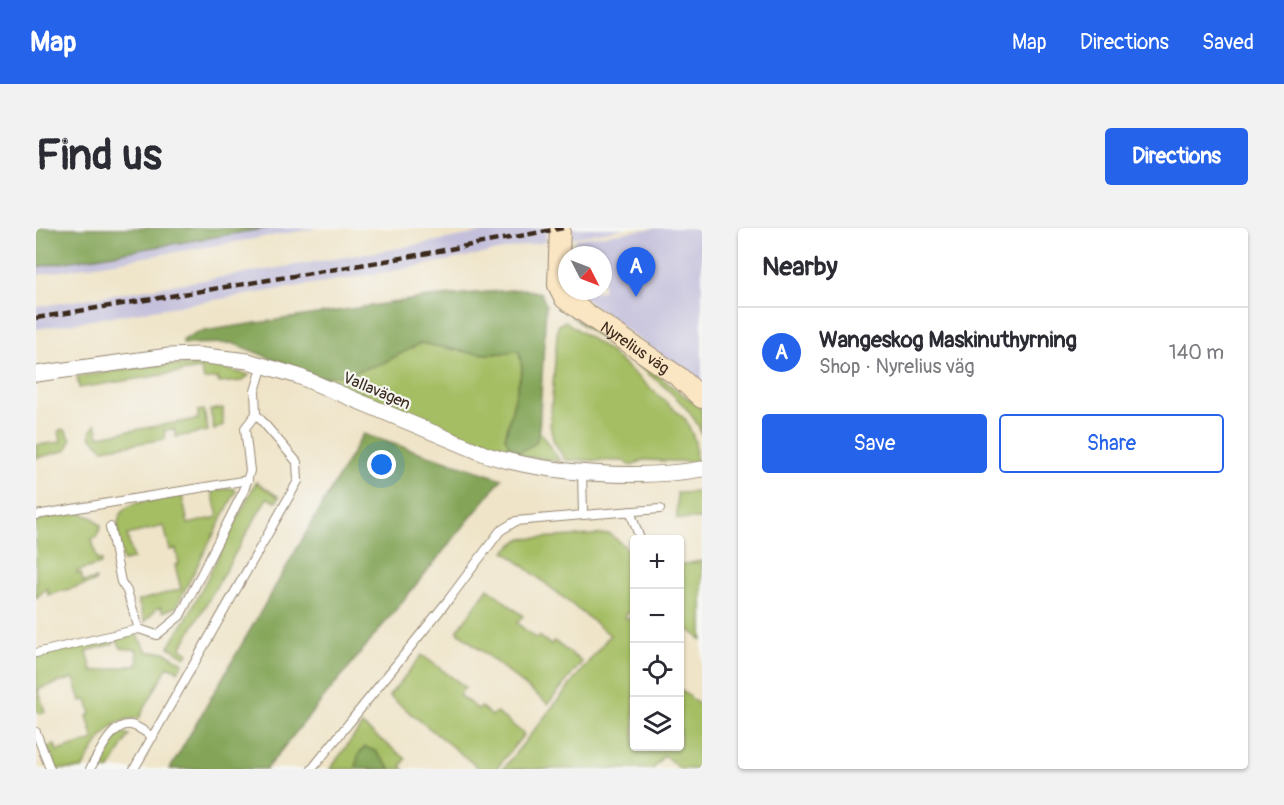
<!DOCTYPE html>
<meta charset="utf-8">
<style>
:root{--surface:#fff;--page:#f2f2f3;--text:#2b2b33;--muted:#7c7c81;--line:#e1e1e2;--accent:#2563eb}
body{margin:0;font-family:Pangolin,sans-serif;background:var(--page);color:var(--text)}
.controls{position:absolute;right:18px;bottom:18px;display:grid;overflow:hidden;border-radius:6px;box-shadow:0 2px 4px #0004}
.controls button{width:54px;height:54px;display:grid;place-items:center;padding:0;border:0;border-bottom:2px solid var(--line);background:var(--surface);color:var(--text);font:30px sans-serif}
.compass{position:absolute;left:522px;top:18px;width:54px;height:54px;border-radius:50%;background:var(--surface);box-shadow:0 2px 4px #0004;rotate:132deg}
.you{position:absolute;left:346px;top:237px;width:21px;height:21px;margin:-15px;border:4px solid #fff;border-radius:50%;background:#1a73e8;box-shadow:0 0 0 9px #1a73e833}
.badge{display:grid;place-items:center;width:39px;height:39px;border-radius:50%;background:var(--accent);color:#fff;font-size:20px;font-weight:700}
.pin{position:absolute;translate:-50% -50px;filter:drop-shadow(0 2px 3px #0008)}
.pin::after{content:'';position:absolute;top:32px;width:21px;height:18px;background:inherit;clip-path:polygon(0 0,100% 0,50% 100%)}
.list{margin:0;padding:0;list-style:none}
h2{display:flex;justify-content:space-between;align-items:center;height:78px;margin:0;padding:0 24px;font-size:26px}
h2 small{font-size:20px;font-weight:400;color:var(--muted)}
.list li{display:grid;grid-template-columns:39px 1fr auto;gap:18px;align-items:center;box-sizing:border-box;height:90px;padding:0 24px;border-top:2px solid var(--line)}
.list b{display:block;font-size:22px;white-space:nowrap}
.list p{margin:0;font-size:20px;white-space:nowrap;color:var(--muted)}
.list em{font-size:20px;font-style:normal;color:var(--muted)}
.actions{display:flex;gap:12px;padding:18px 24px}
.actions a{flex:1;padding:14px 0;border:2px solid var(--accent);border-radius:6px;text-align:center;font-size:21px;color:var(--accent)}
.actions .main{background:var(--accent);color:#fff}
.icon{flex:none;width:33px;height:33px;fill:none;stroke:currentColor;stroke-width:2;stroke-linecap:round;stroke-linejoin:round}
.map{position:relative;flex:none;width:666px;height:541px;overflow:hidden;border-radius:6px}
header{display:flex;align-items:center;gap:36px;box-sizing:border-box;height:84px;padding:0 30px;background:var(--accent);color:#fff}
header strong{font-size:28px}
nav{display:flex;gap:33px;margin-inline-start:auto;font-size:21px}
.intro{display:flex;align-items:center;justify-content:space-between;box-sizing:border-box;height:144px;padding:0 36px}
h1{margin:0;font-size:42px}
.button{padding:15px 27px;border-radius:6px;background:var(--accent);color:#fff;font-size:21px;font-weight:700}
main{display:flex;gap:36px;padding:0 36px}
aside{flex:1;background:var(--surface);border-radius:6px;box-shadow:0 2px 4px #0004}
.map>svg:first-child{display:block}
.industrial{fill:#c4c0db}
.green{fill:#a5be63;stroke:#707440;stroke-width:1.5}
.forest{fill:#84a559;stroke:#60683c;stroke-width:1.5}
.lines{fill:none;stroke-linecap:round;stroke-linejoin:round}
.lane-casing{stroke:#958773;stroke-width:10}
.street-casing{stroke:#958773;stroke-width:17}
.secondary-casing{stroke:#958773;stroke-width:22}
.lane{stroke:#fff;stroke-width:8}
.street{stroke:#fff;stroke-width:15}
.secondary{stroke:#fbe6c4;stroke-width:20}
.rail{stroke:#3b2a1e;stroke-width:4.5;stroke-dasharray:9 4.5;stroke-linecap:butt}
.labels{text-anchor:middle;stroke-width:4.5;stroke-linejoin:round;paint-order:stroke}
.street-label{font-size:16px;fill:#3b2a1e;stroke:#f6f6f2}
</style>
<header>
<strong>Map</strong>
<nav><a>Map</a><a>Directions</a><a>Saved</a></nav>
</header>
<div class="intro"><h1>Find us</h1><a class="button">Directions</a></div>
<main>
<div class="map">
<svg width="666" height="541" viewBox="0 0 666 541">
<rect width="100%" height="100%" fill="#f6f6f2"/>
<filter id="ink" filterUnits="userSpaceOnUse"><feTurbulence type="fractalNoise" baseFrequency=".0167" numOctaves="2"/><feDisplacementMap in="SourceGraphic" scale="12" xChannelSelector="R" yChannelSelector="G"/><feConvolveMatrix kernelMatrix="1 2 1 2 8 2 1 2 1" color-interpolation-filters="sRGB"/></filter>
<filter id="wash" filterUnits="userSpaceOnUse"><feTurbulence type="fractalNoise" baseFrequency=".008" numOctaves="4" result="noise"/><feDisplacementMap in="SourceGraphic" scale="24" xChannelSelector="R" yChannelSelector="G"/><feGaussianBlur stdDeviation="1.35" result="paint"/><feColorMatrix in="noise" values="0 0 0 0 0 0 0 0 0 0 0 0 0 0 0 0 0 1.4 0 .05"/><feComposite in="paint" operator="in"/></filter>
<g filter="url(#wash)">
<rect width="100%" height="100%" fill="#efe4c8"/>
<path class="industrial" d="M0,0H283L0,47Z
M469,0H511L509,14L351,44L0,101V79L347,23Z
M537,0H590L536,10Z
M620,0H666V158L538,63H567V27H538L540,11Z"/>
<path class="green" d="M534,87L590,123L662,178L666,183V207C652,163 568,117 534,87Z
M529,93L573,123L650,192L659,213L660,234L607,232L596,238L588,233L529,232L517,212L514,196L521,107L522,98Z
M385,115L436,125L457,126L483,123L486,141L469,210L500,215L503,203L524,233L492,229L448,216L283,149C325,145 348,132 385,115Z
M116,137H175L213,147L206,153L183,155L181,150L168,152L165,141L43,160L41,149Z
M187,180V197L178,202L174,182Z
M168,182L172,203L140,209L138,201L128,202L130,211L67,221L54,208L55,202L60,196L63,208L162,191V183Z
M28,201L35,211L31,222L0,230V217L25,214L23,202Z
M220,254L243,269L240,274L231,270L145,420L152,425L149,429L133,419L153,386Z
M197,260L200,263L140,379L127,384L125,379L120,381L109,394L102,373L145,361L139,337L143,336L140,321L134,322L128,298L91,307L97,331L87,333C71,269 92,277 146,268L152,296L182,289L176,263Z
M666,264V291H641V265Z
M42,284L57,290L65,298L60,310L56,311L61,332H65V336L41,343V346L45,345L47,354L60,351L59,354L12,367L11,360L0,370V291Z
M574,306L598,326V377L588,390L598,391V518H644V461L666,479V541H644L628,527L617,541H467L574,407L469,323L484,311Z
M666,333V412L644,394V337Z
M452,360L487,388L481,395L500,411L503,408L515,417L518,413L546,434L512,476L421,403Z
M100,406L112,424H129L147,435L142,443L132,438L103,490C72,489 60,518 46,541H20L11,519L19,517L21,523L58,512L51,488L55,486L51,472L45,473L38,450L2,461L9,484L4,486L0,482V428L77,411V416L51,423L56,444L102,437L101,422L85,420L80,410Z
M386,427L429,459L423,467L442,481L445,479L456,488L460,484L488,506L460,541H444L353,468Z
M326,497L370,531L365,538L368,541H294Z
M88,505L93,507L74,541H58L79,509Z"/>
<path class="forest" d="M0,0H232L0,39Z
M487,61L505,65L510,77L503,203L500,215L484,224L474,219L469,210L486,141L483,123L457,126L436,125L385,115L347,135L309,147L283,149L196,115L147,116V112L161,104L394,69Z
M327,206L466,251L230,541H134Z
M329,519L339,523L355,541H320L322,527Z"/>
</g>
<g filter="url(#ink)">
<g class="lines">
<defs>
<path id="lane" d="M594,283L604,311
M0,287L212,252
M547,287L624,281
M74,299L85,354L91,363L103,401L121,407L144,388L208,262L214,243L209,200L220,186
M0,425L103,401
M0,504L14,541
M54,541C62,528 76,494 95,497C102,498 110,505 117,509
M98,541L262,253L261,234L220,186L219,163L227,137
M276,541L413,371L464,303L480,293L547,287L546,243"/>
<path id="street" d="M0,146L133,128L160,127L212,133L262,148L451,227C512,246 603,252 666,241"/>
<g id="secondary">
<path id="s1" d="M524,0L522,57L529,71L643,149L666,170"/>
</g>
</defs>
<use href="#lane" class="lane-casing"/>
<use href="#street" class="street-casing"/>
<use href="#secondary" class="secondary-casing"/>
<use href="#lane" class="lane"/>
<use href="#street" class="street"/>
<use href="#secondary" class="secondary"/>
<path class="rail" d="M0,90L349,33L527,0"/>
</g>
</g>
<g class="labels">
<g class="street-label">
<text dy="6" stroke="none"><textPath href="#s1" startOffset="158">Nyrelius väg</textPath></text>
<text transform="translate(341 162) rotate(23)" y="6">Vallavägen</text>
</g>
</g>
</svg>
<div class="controls">
<button>+</button>
<button>−</button>
<button><svg class="icon" aria-label="locate" viewBox="0 0 24 24"><circle cx="12" cy="12" r="6"/><path d="M12 2v4M12 18v4M2 12h4M18 12h4"/></svg></button>
<button><svg class="icon" aria-label="layers" viewBox="0 0 24 24"><path d="M12 4l9 5-9 5-9-5zM3 14l9 5 9-5"/></svg></button>
</div>
<svg class="compass" viewBox="-18 -18 36 36"><path d="M0-13l5 13h-10z" fill="#e53935"/><path d="M0 13l5-13h-10z" fill="#7c7c81"/></svg>
<div class="you"></div>
<div class="pin badge" style="left:600px;top:69px">A</div>
</div>
<aside>
<h2>Nearby<small></small></h2>
<ul class="list">
<li><span class="badge">A</span><div><b>Wangeskog Maskinuthyrning</b><p>Shop · Nyrelius väg</p></div><em>140 m</em></li>
</ul>
<div class="actions"><a class="main">Save</a><a>Share</a></div>
</aside>
</main>
